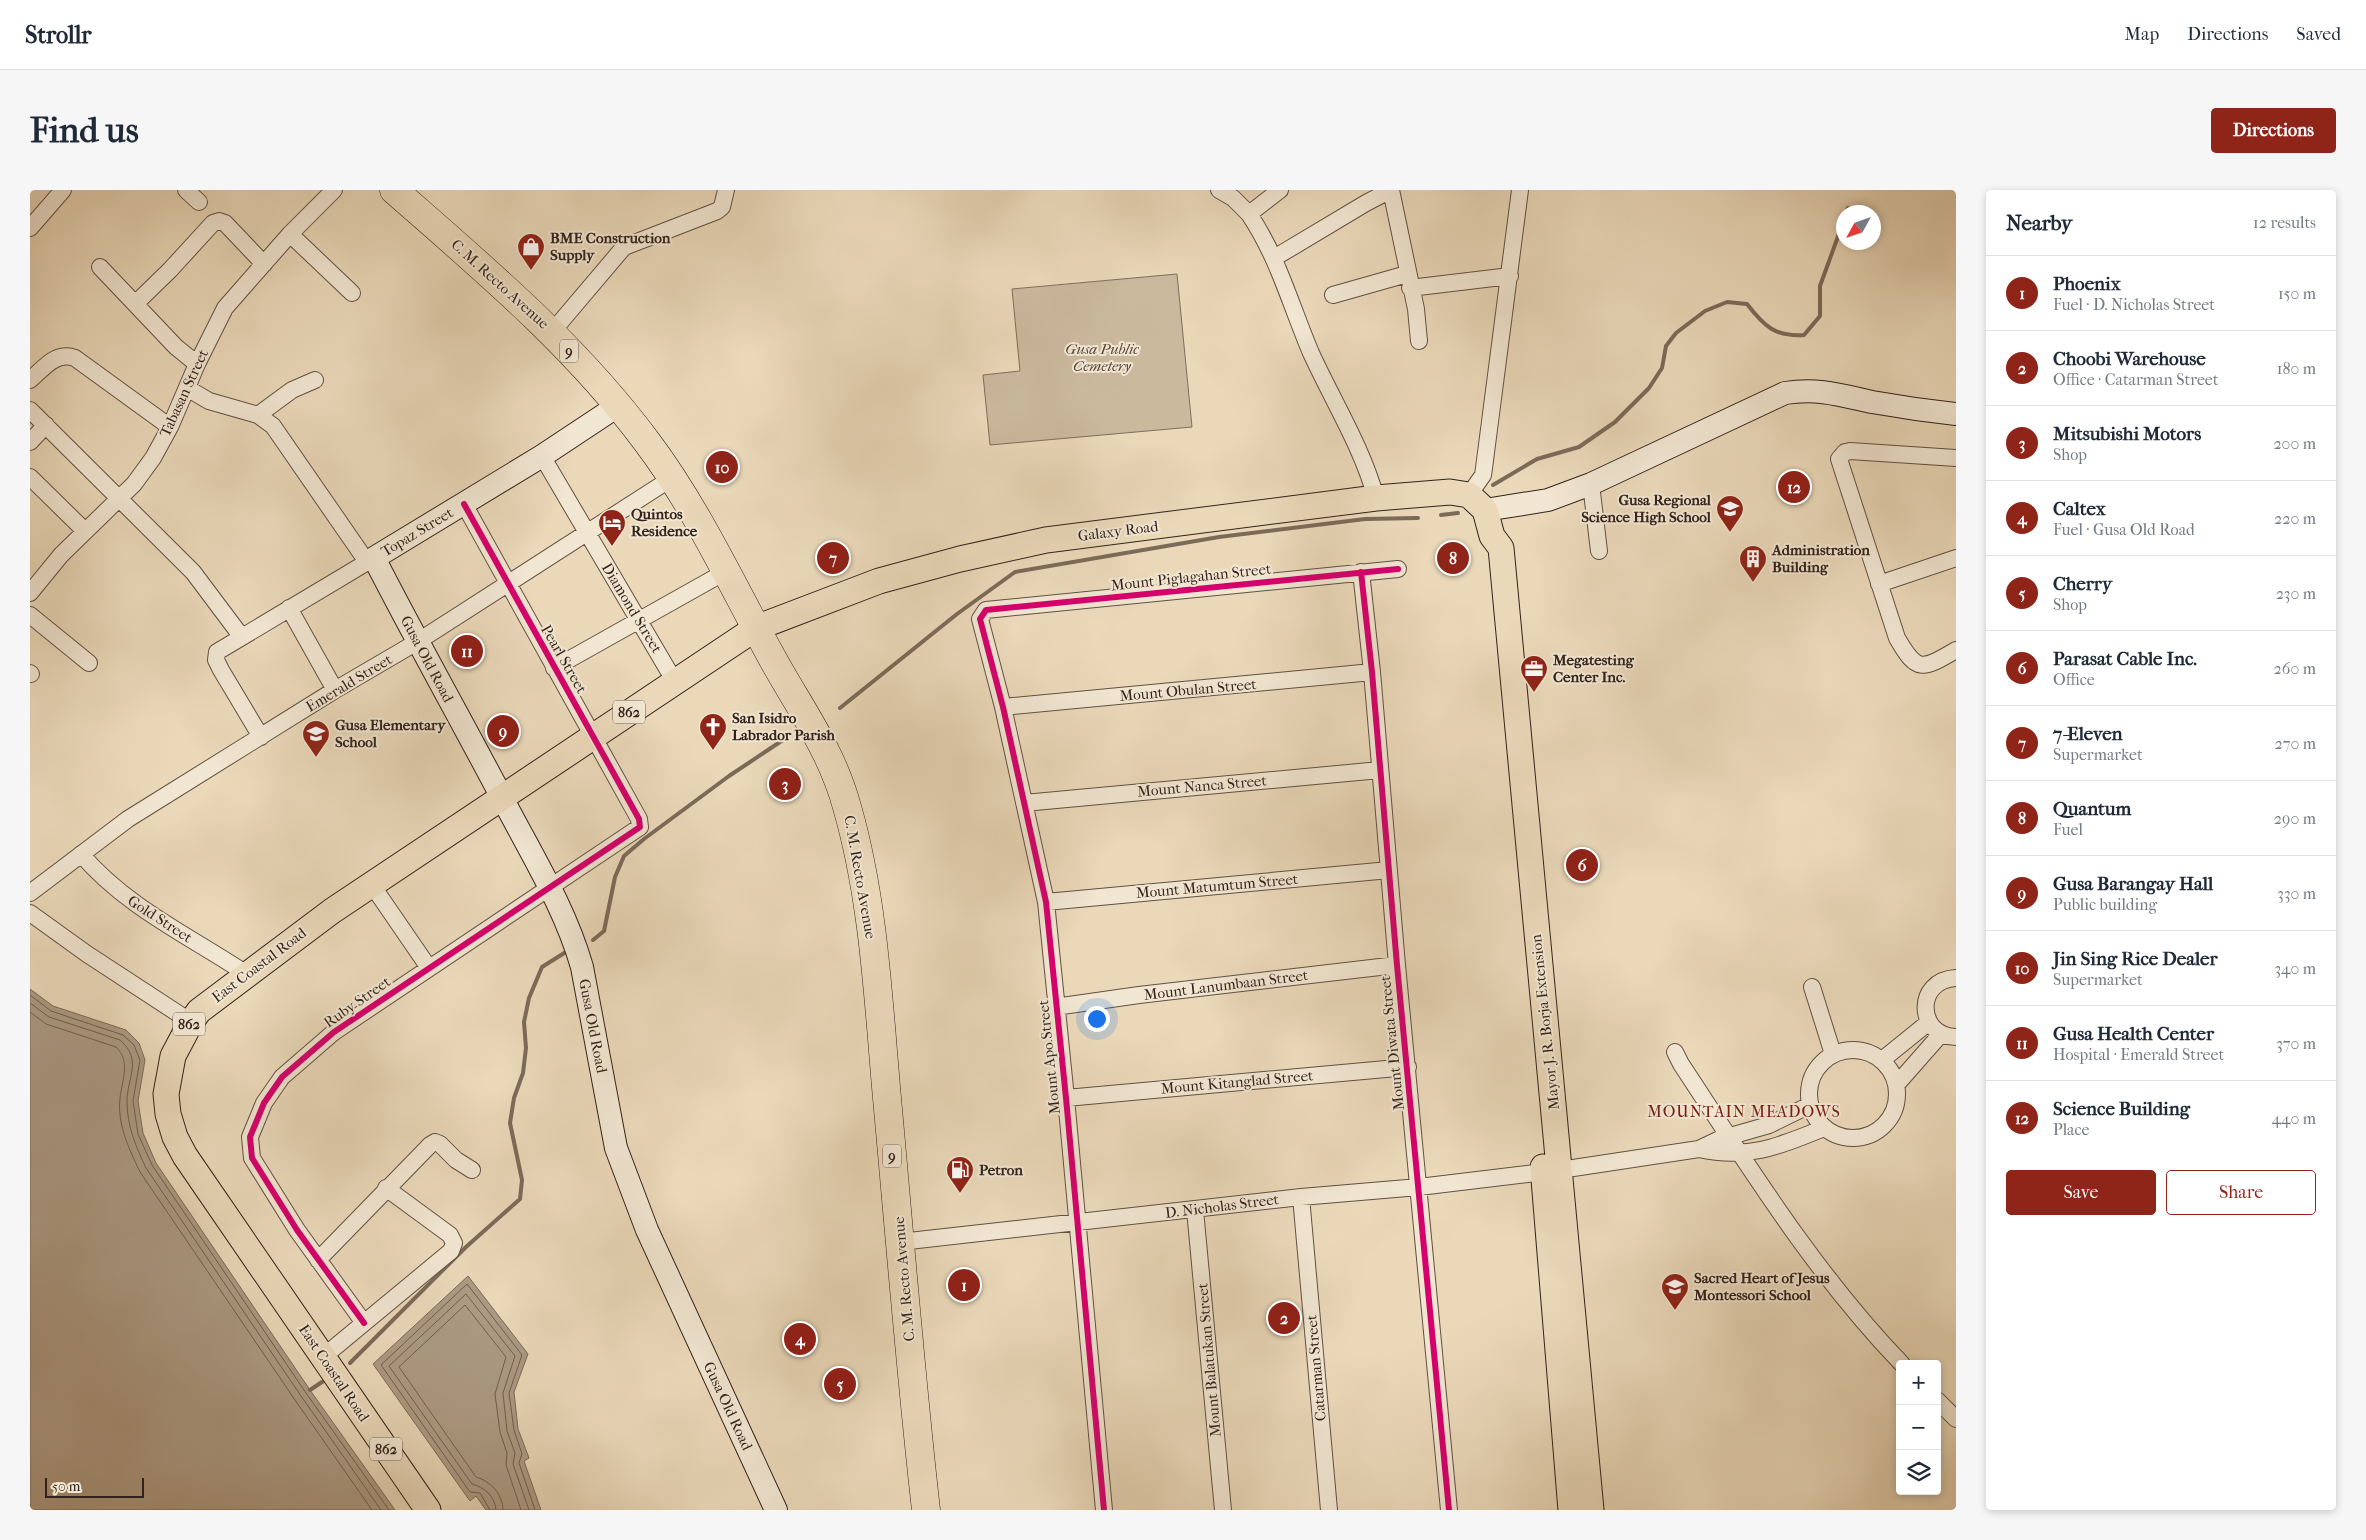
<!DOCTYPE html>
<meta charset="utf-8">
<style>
:root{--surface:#fff;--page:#f6f6f7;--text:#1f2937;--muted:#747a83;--line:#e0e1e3;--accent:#8f2418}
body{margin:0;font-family:"IM FELL French Canon",serif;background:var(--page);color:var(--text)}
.controls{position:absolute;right:15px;bottom:15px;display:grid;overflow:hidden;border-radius:5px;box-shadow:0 2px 8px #0003}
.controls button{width:45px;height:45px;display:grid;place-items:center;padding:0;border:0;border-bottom:1px solid var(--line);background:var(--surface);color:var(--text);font:25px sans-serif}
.compass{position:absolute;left:1806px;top:15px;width:45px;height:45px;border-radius:50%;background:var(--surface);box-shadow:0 2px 8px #0003;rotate:230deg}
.scale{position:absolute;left:15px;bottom:12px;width:99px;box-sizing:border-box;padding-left:5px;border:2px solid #33221b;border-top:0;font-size:14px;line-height:18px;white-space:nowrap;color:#33221b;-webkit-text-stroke:4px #f1e6d2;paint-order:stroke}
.you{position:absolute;left:1066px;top:828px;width:18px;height:18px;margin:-12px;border:4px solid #fff;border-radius:50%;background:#1a73e8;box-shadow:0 0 0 8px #1a73e833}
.badge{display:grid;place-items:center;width:32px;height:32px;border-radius:50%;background:var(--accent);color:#fff;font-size:16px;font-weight:700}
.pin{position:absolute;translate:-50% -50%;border:2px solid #fff;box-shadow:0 1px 5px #0006}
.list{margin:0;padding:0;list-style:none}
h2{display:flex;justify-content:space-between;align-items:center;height:65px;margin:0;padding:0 20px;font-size:21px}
h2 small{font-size:16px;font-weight:400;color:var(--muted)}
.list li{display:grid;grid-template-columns:32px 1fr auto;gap:15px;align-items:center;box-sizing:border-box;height:75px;padding:0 20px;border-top:1px solid var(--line)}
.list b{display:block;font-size:19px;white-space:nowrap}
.list p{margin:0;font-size:16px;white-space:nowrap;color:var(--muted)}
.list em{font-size:16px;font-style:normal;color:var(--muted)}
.actions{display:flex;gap:10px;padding:15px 20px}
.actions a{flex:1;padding:11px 0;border:1px solid var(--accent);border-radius:5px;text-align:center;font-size:18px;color:var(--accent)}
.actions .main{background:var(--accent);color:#fff}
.icon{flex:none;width:28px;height:28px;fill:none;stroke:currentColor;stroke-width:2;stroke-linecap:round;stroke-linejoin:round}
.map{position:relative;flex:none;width:1926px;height:1320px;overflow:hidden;border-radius:5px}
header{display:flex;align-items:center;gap:30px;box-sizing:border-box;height:70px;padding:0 25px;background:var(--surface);border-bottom:1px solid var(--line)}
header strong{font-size:24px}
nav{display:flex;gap:28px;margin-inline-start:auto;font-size:18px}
.intro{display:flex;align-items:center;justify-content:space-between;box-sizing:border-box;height:120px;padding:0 30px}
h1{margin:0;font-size:35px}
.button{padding:12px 22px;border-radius:5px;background:var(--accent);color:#fff;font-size:18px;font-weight:700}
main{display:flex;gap:30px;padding:0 30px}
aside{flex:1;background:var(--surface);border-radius:5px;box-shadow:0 2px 8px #0003}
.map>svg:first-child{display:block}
.green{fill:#cbb99e;stroke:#7f6e5c}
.water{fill:#ac9a83;stroke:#7c6a59}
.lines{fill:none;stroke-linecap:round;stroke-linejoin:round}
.shore{stroke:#705e4f;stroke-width:1}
.stream{stroke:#7c6a59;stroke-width:4}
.street-casing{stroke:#615042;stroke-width:18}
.secondary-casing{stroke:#33221b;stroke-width:24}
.primary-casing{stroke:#33221b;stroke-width:27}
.highway-casing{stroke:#33221b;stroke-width:29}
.street{stroke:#f1e6d2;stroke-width:16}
.secondary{stroke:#f1e6d2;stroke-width:22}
.primary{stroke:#ead8b9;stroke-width:25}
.highway{stroke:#ead8b9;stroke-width:28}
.cycleway-casing{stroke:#f1e6d2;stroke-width:9}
.cycleway{stroke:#d6006c;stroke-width:6}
.labels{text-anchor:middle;stroke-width:4;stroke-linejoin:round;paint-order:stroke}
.shield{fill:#f1e6d2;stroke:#6c5d52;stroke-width:1}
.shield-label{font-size:14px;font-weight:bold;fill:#33221b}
.poi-label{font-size:15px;font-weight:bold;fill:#33221b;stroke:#f1e6d2;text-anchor:start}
.street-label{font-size:15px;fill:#33221b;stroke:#f1e6d2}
.park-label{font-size:15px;font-style:italic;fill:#59483c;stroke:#f1e6d2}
.neighbourhood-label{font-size:16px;letter-spacing:1px;fill:#7a1f14;stroke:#f1e6d2}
</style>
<header>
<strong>Strollr</strong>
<nav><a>Map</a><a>Directions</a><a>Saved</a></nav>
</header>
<div class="intro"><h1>Find us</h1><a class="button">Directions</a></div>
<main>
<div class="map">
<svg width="1926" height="1320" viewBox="0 0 1926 1320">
<rect width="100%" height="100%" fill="#ead8b9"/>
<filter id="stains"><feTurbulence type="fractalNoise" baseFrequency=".004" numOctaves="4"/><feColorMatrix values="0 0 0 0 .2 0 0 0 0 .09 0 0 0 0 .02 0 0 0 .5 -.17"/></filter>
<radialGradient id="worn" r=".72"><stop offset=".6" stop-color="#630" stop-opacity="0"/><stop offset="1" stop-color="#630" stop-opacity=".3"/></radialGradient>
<path class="green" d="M1147,84L1162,237L960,255L953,185L990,181L982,99Z"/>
<path class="water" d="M0,799L23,816L96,840L109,853L115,870L108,911L113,943L126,973L280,1200L365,1320H0Z
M438,1086L498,1164L484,1202L488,1239L499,1268L494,1271L511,1320H456L446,1306L440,1311L343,1174Z"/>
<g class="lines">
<path class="shore" d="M0,805L21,821L93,845L104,855L110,870L103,911L108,944L122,975L276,1203L359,1320
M0,813L19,827L90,850C113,870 97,887 97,912C97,936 106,957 116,978L271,1206L351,1320
M0,822L16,834L86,857C101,871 92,890 90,908C87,934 99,959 110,982L265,1210L342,1320
M460,1320L450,1303L440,1302L351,1175L437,1094L492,1165L479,1203L484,1240L492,1264L489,1273L505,1320
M466,1320C465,1306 454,1297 442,1294L359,1176L436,1104L485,1166L473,1203L477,1241L485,1263L483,1274L499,1320
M473,1320C473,1304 460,1291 446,1287L369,1177L435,1115L476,1167L465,1204L470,1242L477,1263L476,1275L491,1320"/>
<path class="stream" d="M1816,22L1818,18
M1463,295L1507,269L1549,257L1585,232L1619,198L1632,178L1636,156L1646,143L1675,121L1697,112L1717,114C1734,136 1745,147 1774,145L1790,126V96L1814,30
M1411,325L1428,323
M810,518L927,424L985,382L1189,347L1335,329L1388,328
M563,750L574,741L585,687L594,666L614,649L699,586L756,548
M320,1173L436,1057L490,1009L492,990L480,933L484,908L493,883L496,858L494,832L499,808L512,777L539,760
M280,1200L292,1192"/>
<defs>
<path id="street" d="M156,0L169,12
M1189,0L1203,8L1219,24
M1250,0L1219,24C1248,67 1261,116 1281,163C1303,211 1332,257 1346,308
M1361,0L1386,119L1389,151
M0,38L33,0
M260,44L322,103
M1244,68L1336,13L1361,0
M70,77L146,157L167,174
M1380,98L1480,86
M1303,105L1377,84
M105,114L140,80L183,33L189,31L195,33L234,74
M522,142L594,57L687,21L692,17L696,0
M0,190C14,178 26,161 45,168L140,237
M157,198L179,211L228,225L243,236L337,372
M0,220L163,382L211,446
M228,225L262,200L285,190
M0,252L16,235
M512,266L645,492
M1926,268L1820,261L1815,262L1809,269L1867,448C1887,483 1892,480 1926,460
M0,287L55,341
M1561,294L1569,361
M1439,305L1453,285L1454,278L1490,0
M1331,382L1342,482L1367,775L1419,1320
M1849,394L1926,368
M0,403L31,365L104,294L123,268L140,237L167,174L195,118L260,44L304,0
M259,418L305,500
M0,425L59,473
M524,478L695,382
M0,483L1,484
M973,517L1342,482
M231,547L191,480L186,470L187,462L344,368
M994,613L1350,580
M51,664C97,718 160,746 218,785
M342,695L399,778
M0,703L98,629L305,500L387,452L642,288
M1016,712L1359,680
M0,723L57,764L161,832
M1926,788C1884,790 1887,847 1926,847
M1782,797L1803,864
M1025,817L1109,805L1367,775
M1779 904a44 44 0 1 1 88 0a44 44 0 1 1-88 0Z
M1645,862L1651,874C1719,977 1786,1085 1872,1174
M1852,870L1899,832
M1867,894L1911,844
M1036,908L1378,877
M1669,959C1718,970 1750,956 1794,938
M1271,1007L1299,1320
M1165,1020L1193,1320
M870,1052L1271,1007L1389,997L1530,980L1669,959L1690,949L1739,935L1780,915
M288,1070L400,955L405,952L410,954L426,970L442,980
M334,1133L267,1040L222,968L220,947L234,913L252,887L304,842L610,637L609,629L434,314
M293,1167L421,1061L424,1053L420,1045L356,998
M1907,1210L1926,1229
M1074,1320L1036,908L1016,712L973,517L950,429L956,420L1368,379"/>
<path id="secondary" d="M589,215L512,266L344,368C387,452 434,535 478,619C505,670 536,721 552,777L586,958L617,1040L746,1320
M1455,320L1518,310L1561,294L1755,203C1789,198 1810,205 1842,212C1870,217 1898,221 1926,224"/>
<path id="primary" d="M1513,977L1541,1320
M398,1320L155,966L145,947L138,924L136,904L143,866L161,832L169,821L302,721L726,438L849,391L930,369L1016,350L1346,308L1420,302L1439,305L1455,320L1462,346L1471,358L1561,1320"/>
<path id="highway" d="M364,0C454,79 545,155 617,252C666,317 701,393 740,464C768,516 801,558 817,617C843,707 848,804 856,897C869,1038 880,1179 896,1320"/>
</defs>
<use href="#street" class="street-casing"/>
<use href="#secondary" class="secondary-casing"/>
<use href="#primary" class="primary-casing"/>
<use href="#highway" class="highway-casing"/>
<use href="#street" class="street"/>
<use href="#secondary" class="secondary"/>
<use href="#primary" class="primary"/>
<use href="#highway" class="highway"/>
<defs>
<path id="cycleway" d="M1331,382L1342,482L1367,775L1419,1320
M334,1133L267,1040L222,968L220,947L234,913L252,887L304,842L610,637L609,629L434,314
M1074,1320L1036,908L1016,712L973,517L950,429L956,420L1368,379"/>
</defs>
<use href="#cycleway" class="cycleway-casing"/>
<use href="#cycleway" class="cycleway"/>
</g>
<defs>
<symbol id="shop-pin" viewBox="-11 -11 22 30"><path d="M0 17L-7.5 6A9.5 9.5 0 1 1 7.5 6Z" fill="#8f2418" stroke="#f1e6d2"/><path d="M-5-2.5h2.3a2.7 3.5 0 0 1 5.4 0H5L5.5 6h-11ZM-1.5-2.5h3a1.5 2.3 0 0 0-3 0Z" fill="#fff"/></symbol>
<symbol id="school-pin" viewBox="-11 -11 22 30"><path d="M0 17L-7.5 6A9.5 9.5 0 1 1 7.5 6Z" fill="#8f2418" stroke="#f1e6d2"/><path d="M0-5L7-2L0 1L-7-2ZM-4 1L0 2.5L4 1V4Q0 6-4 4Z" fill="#fff"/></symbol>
<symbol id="hotel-pin" viewBox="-11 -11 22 30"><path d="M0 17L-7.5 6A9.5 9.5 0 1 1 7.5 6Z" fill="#8f2418" stroke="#f1e6d2"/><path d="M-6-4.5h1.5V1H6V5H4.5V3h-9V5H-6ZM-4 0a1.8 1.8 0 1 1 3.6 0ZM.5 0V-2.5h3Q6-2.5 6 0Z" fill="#fff"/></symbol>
<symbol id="building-pin" viewBox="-11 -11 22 30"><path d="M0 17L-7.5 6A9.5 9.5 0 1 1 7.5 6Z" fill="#8f2418" stroke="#f1e6d2"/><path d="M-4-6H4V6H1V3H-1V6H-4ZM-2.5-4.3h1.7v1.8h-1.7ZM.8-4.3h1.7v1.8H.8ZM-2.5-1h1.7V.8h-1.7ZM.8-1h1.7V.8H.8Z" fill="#fff"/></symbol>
<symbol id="office-pin" viewBox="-11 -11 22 30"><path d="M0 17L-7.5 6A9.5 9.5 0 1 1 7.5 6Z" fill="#8f2418" stroke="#f1e6d2"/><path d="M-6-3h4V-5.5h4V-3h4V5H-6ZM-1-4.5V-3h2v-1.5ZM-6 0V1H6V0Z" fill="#fff"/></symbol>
<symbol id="church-pin" viewBox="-11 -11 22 30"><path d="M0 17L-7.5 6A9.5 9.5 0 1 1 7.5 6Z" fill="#8f2418" stroke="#f1e6d2"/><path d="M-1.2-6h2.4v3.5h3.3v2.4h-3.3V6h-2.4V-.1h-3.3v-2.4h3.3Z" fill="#fff"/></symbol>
<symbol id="fuel-pin" viewBox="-11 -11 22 30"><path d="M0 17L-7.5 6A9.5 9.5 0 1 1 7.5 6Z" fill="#8f2418" stroke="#f1e6d2"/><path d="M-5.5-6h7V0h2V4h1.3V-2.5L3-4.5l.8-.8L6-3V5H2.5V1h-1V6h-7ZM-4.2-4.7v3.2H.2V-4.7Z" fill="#fff"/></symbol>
</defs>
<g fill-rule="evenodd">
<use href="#shop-pin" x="485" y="41" width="32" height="43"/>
<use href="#school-pin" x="1684" y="303" width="32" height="43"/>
<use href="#hotel-pin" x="566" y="317" width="32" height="43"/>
<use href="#building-pin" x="1707" y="353" width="32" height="43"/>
<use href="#office-pin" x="1488" y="463" width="32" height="43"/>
<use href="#church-pin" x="667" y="521" width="32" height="43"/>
<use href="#school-pin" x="270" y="528" width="32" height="43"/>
<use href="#fuel-pin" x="914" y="964" width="32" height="43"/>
<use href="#school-pin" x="1629" y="1081" width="32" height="43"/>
</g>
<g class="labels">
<g class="shield">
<rect x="530" y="149.5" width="18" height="23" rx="4"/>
<rect x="583" y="510.5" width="32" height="23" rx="4"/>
<rect x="143" y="822.5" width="32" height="23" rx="4"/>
<rect x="853" y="954.5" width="18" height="23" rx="4"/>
<rect x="340" y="1247.5" width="32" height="23" rx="4"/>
</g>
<g class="shield-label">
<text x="539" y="166">9</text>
<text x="599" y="527">862</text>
<text x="159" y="839">862</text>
<text x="862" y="971">9</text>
<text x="356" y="1264">862</text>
</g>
<g class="poi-label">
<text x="520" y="53">BME Construction<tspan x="520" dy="17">Supply</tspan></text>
<text x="1681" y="315" text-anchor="end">Gusa Regional<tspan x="1681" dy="17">Science High School</tspan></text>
<text x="601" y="329">Quintos<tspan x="601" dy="17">Residence</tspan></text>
<text x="1742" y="365">Administration<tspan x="1742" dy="17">Building</tspan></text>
<text x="1523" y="475">Megatesting<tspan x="1523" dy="17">Center Inc.</tspan></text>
<text x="702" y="533">San Isidro<tspan x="702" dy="17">Labrador Parish</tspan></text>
<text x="305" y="540">Gusa Elementary<tspan x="305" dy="17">School</tspan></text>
<text x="949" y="985">Petron</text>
<text x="1664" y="1093">Sacred Heart of Jesus<tspan x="1664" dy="17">Montessori School</tspan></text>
</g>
<g class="street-label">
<text transform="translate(470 94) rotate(42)" y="5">C. M. Recto Avenue</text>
<text transform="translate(154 203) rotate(-65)" y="5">Tabasan Street</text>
<text transform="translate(1088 341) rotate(-7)" y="5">Galaxy Road</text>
<text transform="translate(387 342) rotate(-31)" y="5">Topaz Street</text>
<text transform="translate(1161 387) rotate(-6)" y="5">Mount Piglagahan Street</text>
<text transform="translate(602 418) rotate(59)" y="5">Diamond Street</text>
<text transform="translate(397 469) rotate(62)" y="5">Gusa Old Road</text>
<text transform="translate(534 469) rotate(60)" y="5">Pearl Street</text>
<text transform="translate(319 493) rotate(-31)" y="5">Emerald Street</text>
<text transform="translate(1158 500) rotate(-5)" y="5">Mount Obulan Street</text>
<text transform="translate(1172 596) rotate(-5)" y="5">Mount Nanca Street</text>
<text transform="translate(830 687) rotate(80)" y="5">C. M. Recto Avenue</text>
<text transform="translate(1187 696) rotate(-5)" y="5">Mount Matumtum Street</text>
<text transform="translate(130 729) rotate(33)" y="5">Gold Street</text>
<text transform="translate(229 775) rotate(-37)" y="5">East Coastal Road</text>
<text transform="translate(1196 795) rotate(-7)" y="5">Mount Lanumbaan Street</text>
<text transform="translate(327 812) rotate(-35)" y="5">Ruby Street</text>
<text transform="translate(1515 832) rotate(-96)" y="5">Mayor J. R. Borja Extension</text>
<text transform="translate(563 836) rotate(79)" y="5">Gusa Old Road</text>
<text transform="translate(1362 853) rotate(-96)" y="5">Mount Diwata Street</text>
<text transform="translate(1019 867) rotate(-96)" y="5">Mount Apo Street</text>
<text transform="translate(1207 892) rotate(-5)" y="5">Mount Kitanglad Street</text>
<text transform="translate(1192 1016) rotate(-7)" y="5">D. Nicholas Street</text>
<text transform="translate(874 1089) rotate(-95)" y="5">C. M. Recto Avenue</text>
<text transform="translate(1179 1170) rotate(-95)" y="5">Mount Balatukan Street</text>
<text transform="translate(1286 1178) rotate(-95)" y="5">Catarman Street</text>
<text transform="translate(304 1183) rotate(56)" y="5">East Coastal Road</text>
<text transform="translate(698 1216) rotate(65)" y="5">Gusa Old Road</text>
</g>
<g class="park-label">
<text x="1072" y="164">Gusa Public<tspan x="1072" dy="17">Cemetery</tspan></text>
</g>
<g class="neighbourhood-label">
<text x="1714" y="927">MOUNTAIN MEADOWS</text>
</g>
</g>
<rect width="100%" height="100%" filter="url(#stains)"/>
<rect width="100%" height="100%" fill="url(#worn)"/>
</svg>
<div class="controls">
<button>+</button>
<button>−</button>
<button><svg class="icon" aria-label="layers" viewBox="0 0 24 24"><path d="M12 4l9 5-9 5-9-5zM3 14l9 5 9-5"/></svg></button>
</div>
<svg class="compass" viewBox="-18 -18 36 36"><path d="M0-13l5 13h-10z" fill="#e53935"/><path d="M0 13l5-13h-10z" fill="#747a83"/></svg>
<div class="scale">50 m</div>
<div class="you"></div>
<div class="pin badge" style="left:934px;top:1095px">1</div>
<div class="pin badge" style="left:1254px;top:1128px">2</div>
<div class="pin badge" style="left:755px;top:594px">3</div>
<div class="pin badge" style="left:770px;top:1149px">4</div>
<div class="pin badge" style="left:810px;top:1194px">5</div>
<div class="pin badge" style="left:1552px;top:675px">6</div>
<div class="pin badge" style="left:803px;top:368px">7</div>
<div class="pin badge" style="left:1423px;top:368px">8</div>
<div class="pin badge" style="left:473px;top:541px">9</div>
<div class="pin badge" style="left:692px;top:277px">10</div>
<div class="pin badge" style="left:437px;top:461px">11</div>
<div class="pin badge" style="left:1764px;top:297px">12</div>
</div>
<aside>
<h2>Nearby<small>12 results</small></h2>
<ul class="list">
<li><span class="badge">1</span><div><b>Phoenix</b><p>Fuel · D. Nicholas Street</p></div><em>150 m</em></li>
<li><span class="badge">2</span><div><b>Choobi Warehouse</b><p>Office · Catarman Street</p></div><em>180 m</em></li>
<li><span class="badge">3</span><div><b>Mitsubishi Motors</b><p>Shop</p></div><em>200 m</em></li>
<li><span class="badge">4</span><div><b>Caltex</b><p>Fuel · Gusa Old Road</p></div><em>220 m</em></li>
<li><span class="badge">5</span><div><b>Cherry</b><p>Shop</p></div><em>230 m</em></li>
<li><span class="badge">6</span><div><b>Parasat Cable Inc.</b><p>Office</p></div><em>260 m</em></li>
<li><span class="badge">7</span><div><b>7-Eleven</b><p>Supermarket</p></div><em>270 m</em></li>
<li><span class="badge">8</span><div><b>Quantum</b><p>Fuel</p></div><em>290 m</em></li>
<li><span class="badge">9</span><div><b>Gusa Barangay Hall</b><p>Public building</p></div><em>330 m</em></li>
<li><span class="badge">10</span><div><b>Jin Sing Rice Dealer</b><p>Supermarket</p></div><em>340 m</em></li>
<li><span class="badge">11</span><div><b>Gusa Health Center</b><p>Hospital · Emerald Street</p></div><em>370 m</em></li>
<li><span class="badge">12</span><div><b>Science Building</b><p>Place</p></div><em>440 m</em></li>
</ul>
<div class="actions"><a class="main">Save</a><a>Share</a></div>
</aside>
</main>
